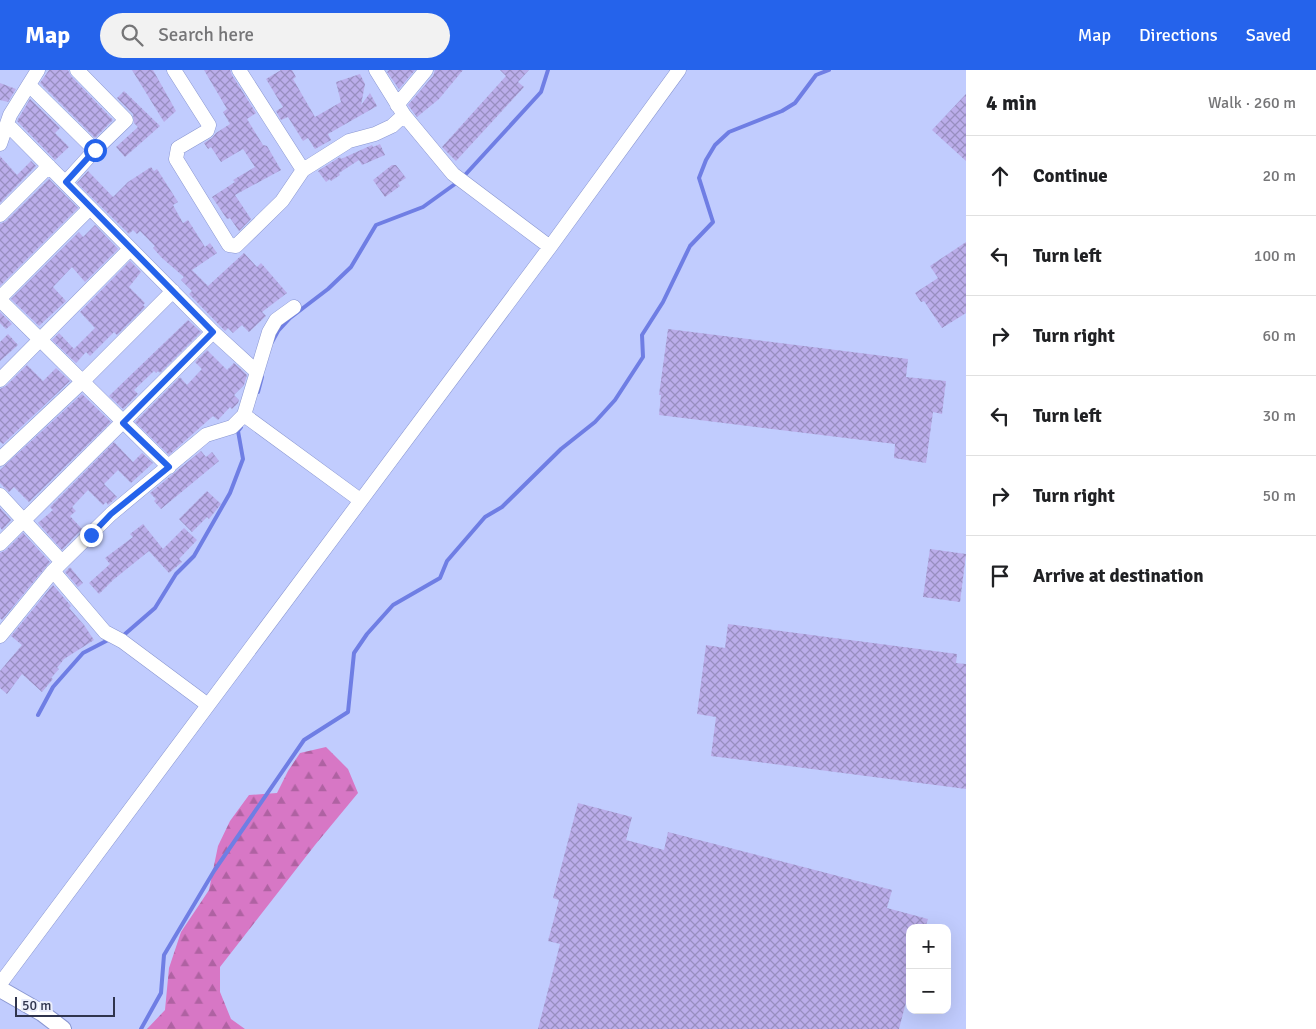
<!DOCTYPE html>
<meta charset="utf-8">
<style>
:root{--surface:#fff;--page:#f2f2f2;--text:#202124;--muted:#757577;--line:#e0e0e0;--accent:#2563eb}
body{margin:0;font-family:Signika,sans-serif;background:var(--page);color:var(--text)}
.controls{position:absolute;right:15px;bottom:15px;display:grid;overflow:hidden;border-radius:10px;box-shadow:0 5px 20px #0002}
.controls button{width:45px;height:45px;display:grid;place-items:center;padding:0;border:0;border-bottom:1px solid var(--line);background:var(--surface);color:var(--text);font:25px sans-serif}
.scale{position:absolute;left:15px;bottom:12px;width:100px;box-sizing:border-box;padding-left:5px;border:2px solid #2f344d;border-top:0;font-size:14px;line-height:18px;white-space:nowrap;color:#2f344d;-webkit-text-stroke:4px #eceffc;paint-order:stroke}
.stop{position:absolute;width:15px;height:15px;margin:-11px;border:4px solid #2563eb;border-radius:50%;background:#fff}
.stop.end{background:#2563eb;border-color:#fff;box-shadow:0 1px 5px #0008}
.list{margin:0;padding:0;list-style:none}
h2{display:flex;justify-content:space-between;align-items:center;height:65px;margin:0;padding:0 20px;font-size:21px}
h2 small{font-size:16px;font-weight:400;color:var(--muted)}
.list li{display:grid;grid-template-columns:32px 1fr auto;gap:15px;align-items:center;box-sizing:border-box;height:80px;padding:0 20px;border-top:1px solid var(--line)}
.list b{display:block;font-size:19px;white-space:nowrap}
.list em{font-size:16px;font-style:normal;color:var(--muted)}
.icon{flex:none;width:28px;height:28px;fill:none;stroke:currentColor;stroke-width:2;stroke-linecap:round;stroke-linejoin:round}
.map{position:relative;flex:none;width:966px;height:959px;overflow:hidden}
header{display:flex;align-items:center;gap:30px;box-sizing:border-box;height:70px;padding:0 25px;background:var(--accent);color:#fff}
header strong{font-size:24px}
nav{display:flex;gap:28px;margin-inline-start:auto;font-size:18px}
.search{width:350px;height:45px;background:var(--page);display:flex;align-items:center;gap:12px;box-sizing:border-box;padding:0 18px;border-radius:28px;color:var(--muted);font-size:19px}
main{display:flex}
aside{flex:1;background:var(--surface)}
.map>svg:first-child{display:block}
.forest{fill:url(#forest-firs)}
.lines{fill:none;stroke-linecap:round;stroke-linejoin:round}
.stream{stroke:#6f7ee4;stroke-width:4}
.building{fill:url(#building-cross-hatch)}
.minor-casing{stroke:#8a97d1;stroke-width:15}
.tertiary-casing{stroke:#8a97d1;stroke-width:18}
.minor{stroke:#fff;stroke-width:14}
.tertiary{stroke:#fff;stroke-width:16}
.route{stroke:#2563eb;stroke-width:6}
</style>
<header>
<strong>Map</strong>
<div class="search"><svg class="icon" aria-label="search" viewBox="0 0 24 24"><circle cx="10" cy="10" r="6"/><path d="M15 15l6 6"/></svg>Search here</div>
<nav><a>Map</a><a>Directions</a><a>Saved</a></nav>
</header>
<main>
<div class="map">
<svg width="966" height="959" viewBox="0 0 966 959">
<defs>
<pattern id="forest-firs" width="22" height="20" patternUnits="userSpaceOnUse" patternTransform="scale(1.25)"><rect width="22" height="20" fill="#d777c5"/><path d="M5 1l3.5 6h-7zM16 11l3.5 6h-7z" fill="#af62a2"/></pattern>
<pattern id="building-cross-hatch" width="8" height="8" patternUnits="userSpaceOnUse" patternTransform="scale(1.25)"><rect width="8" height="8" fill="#bbadea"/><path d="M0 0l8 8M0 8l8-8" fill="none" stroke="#988ec0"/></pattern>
</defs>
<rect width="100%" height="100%" fill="#c1ccfe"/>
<path class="forest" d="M326,677L348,699L358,723L315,775L220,897V922L231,949L245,959H147L165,940L169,898L181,862L209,820L218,776L230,751L249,725L277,723L288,701L300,683Z"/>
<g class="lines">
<path class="stream" d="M465,105L541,22L548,0
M272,272L278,261L290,248L328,219L351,197L376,155L423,137L455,114
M258,322L262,307
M125,564L155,538L176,504L194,486L230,423L243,389L238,361L241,357
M38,645L53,617L83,583L110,569
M141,959L161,923L164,885L214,801L304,670L348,642L354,583L367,564L393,535L440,508L447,491L485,447L502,437L561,379L595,352L615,330L643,287L642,265L663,232L690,176L713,152L699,108L706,90L715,75L729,62L782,41L795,33L816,5L829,0"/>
</g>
<path class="building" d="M49,0H68L71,6L113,50L95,68L40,13Z
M132,0H153L176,41L164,52Z
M204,0H230L232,5L256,43L247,49L263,75L267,76L281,100L235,125L251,149L239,161L230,148L227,149L212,127L235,112L233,110L255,97L243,79L221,92L211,77L208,79L204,73L212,68L216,63L230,54L223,42L227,39Z
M281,0H292L296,7L293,9L315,47L341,32L336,12L360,4L365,14L361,35L370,23L377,36L328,64L331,70L315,79L308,68L303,71L288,47L281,50L276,41L283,37L266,9Z
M389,0H415L399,19L387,2Z
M435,0H463L439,29L417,47L408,35L433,6Z
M500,0H529L518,12L524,17L456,91L442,77L506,6Z
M0,13L16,19L8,32L0,30Z
M124,21L160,56L125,87L116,77L138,57L134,53L133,44L117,28Z
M966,24V91L932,60Z
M30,29L60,58L55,63L69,77L55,90L17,51Z
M380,74L385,85L362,95L359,90L339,103L340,105L331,111L330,109L326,112L318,101L340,87L341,89L372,75L373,77Z
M0,86L17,105L31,91L36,96L0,133Z
M392,95H396L406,108L398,113L400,116L385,127L373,110Z
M151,97L154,101L157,99L178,132L173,135L183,153L188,150L205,177L210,173L217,183L192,200L208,216L244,183L257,197L261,193L287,223L262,242L266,246L249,262L242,255L233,263L228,258L225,261L189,224L192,221L181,210L184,207L162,188L153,178L155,176L140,161L137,164L133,160L129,164L77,113L88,101L113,127L128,112Z
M49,109L78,138L0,216V154L6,151Z
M95,155L118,179L85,212L72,197L53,217L66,231L39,256L11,229L79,162L83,167Z
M966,172V243L942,258L924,231L921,232L915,223L938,208L930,196Z
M130,191L141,202L129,217L145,233L143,235L145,237L117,265L114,262L90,286L86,282L76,293L52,270L59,263L74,279L95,258L80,242Z
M0,242L12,254L6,259L0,253Z
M188,250L201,262L160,303L158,301L156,303L154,301L134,320L138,324L123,339L109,326Z
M668,259L908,289L906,307L946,311L942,344L933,342L926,393L894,388L895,374L659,345L661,325H659Z
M8,264L18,275L0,291V272Z
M207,280L227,300L234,293L247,305L244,315L234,325L239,330L238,333L232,339L230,337L218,350L213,346L169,385L135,352L180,307L187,315L202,299L195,292Z
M27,295L43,311L56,298L70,311L3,374L0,372V319L6,316Z
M82,324L111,352L29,432L14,417L9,422L0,413V400Z
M114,372L133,392L142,383L153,393L131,413L118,400L104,414L117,427L108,435L106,432L103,435L88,420L72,437L76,441L70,446L82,459L62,480L38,453L53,440L50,437Z
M201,381L206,387L212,382L219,391L161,439L154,431L156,429L150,423Z
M207,421L221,434L209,449L207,447L192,462L179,449Z
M0,438L11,450L2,460L0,457Z
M143,454L163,479L184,458L197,470L179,489L182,492L169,503L149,481L113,510L99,524L89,513L110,494L105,488L133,467L130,464Z
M23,463L50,492L2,550L0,548V483L6,480Z
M930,479L966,484L960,532L923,527Z
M70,497L83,513L78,517L65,502Z
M53,515L71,536L69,538L84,555L94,570L64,589L57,598L59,599L51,608L53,609L42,622L22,604L7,624L0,618V601L22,575L11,566Z
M728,554L957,584L956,593L966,594V719L711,686L716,647L697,644L706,575L725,578Z
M578,733L632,747L626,770L664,780L668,762L892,820L887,838L928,849L925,858H910V917L899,959H538L560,874L548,871L559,830L553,828Z"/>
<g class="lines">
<defs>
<path id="minor" d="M174,0L209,55L207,61L178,78L176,89L229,175L236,176L282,131L303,100L349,71L375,64L392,56L404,45
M239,0L303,100
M376,0L404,45L453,104L550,177
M29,15L95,80
M397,35L426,0
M7,54L213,262L257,302
M0,74L10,45L38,0
M66,112L95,80L126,50L77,0
M0,145L49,96
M0,228L90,138
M0,230L169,397
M0,310L130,179
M244,345L360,430
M0,389L82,312L173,221
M0,425L62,492
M0,474L213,262
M53,501L105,562L122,571L208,635
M0,566L53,501L111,444L206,365L232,357L244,345L269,262L276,250L294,237
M0,914L550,177L679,0"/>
<path id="tertiary" d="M0,919L42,943L63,959"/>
</defs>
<use href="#minor" class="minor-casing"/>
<use href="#tertiary" class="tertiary-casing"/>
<use href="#minor" class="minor"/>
<use href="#tertiary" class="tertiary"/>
</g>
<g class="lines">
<path class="route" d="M91,465L111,444L169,397L123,353L213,262L66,112L95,80"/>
</g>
</svg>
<div class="controls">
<button>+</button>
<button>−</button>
</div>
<div class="scale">50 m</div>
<div class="stop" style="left:95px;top:80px"></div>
<div class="stop end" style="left:91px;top:465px"></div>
</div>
<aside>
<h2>4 min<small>Walk · 260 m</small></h2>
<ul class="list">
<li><svg class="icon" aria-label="ahead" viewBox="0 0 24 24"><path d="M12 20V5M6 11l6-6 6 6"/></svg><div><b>Continue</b></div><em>20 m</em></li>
<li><svg class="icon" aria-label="left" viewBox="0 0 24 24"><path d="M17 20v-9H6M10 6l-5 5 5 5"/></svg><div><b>Turn left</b></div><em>100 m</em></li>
<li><svg class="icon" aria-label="right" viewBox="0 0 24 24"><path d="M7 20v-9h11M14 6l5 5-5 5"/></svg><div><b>Turn right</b></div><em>60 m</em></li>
<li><svg class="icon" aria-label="left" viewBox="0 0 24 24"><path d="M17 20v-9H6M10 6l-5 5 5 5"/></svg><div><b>Turn left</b></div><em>30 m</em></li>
<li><svg class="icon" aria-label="right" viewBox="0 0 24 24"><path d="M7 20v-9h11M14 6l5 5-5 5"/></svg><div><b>Turn right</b></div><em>50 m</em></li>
<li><svg class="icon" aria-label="arrive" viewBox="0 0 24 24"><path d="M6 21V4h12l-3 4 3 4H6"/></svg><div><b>Arrive at destination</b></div></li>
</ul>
</aside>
</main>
